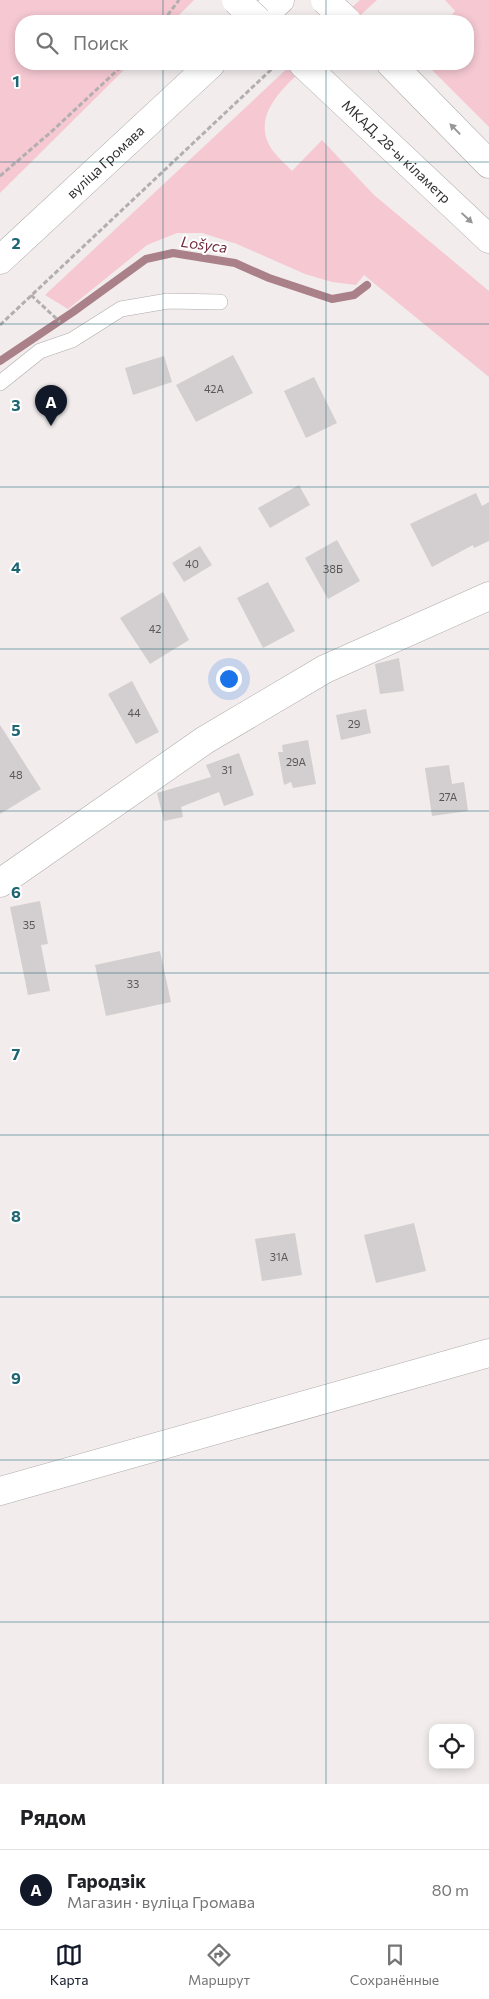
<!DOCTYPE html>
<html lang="ru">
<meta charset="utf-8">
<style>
:root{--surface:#fff;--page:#f2f2f2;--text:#202124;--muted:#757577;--line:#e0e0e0;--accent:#111827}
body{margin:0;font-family:Commissioner,sans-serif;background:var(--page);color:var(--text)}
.controls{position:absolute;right:15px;bottom:15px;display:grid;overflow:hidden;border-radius:10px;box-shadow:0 2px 8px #0003}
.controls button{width:45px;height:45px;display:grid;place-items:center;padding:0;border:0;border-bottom:1px solid var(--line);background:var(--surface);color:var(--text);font:25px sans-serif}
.you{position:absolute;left:228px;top:678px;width:18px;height:18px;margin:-12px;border:4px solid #fff;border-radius:50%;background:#1a73e8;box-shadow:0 0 0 8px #1a73e833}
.badge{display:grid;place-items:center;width:32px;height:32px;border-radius:50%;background:var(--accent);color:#fff;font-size:16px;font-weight:700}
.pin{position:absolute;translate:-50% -41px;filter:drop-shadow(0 1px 2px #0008)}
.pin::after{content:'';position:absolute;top:26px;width:18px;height:15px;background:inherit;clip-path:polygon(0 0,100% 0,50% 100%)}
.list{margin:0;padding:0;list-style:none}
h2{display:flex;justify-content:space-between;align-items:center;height:65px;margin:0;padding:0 20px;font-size:21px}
h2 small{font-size:16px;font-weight:400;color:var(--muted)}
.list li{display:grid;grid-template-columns:32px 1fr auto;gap:15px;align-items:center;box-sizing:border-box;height:80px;padding:0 20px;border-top:1px solid var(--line)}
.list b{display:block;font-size:19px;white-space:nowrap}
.list p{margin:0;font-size:16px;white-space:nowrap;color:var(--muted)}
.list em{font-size:16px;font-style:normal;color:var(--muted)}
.icon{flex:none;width:28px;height:28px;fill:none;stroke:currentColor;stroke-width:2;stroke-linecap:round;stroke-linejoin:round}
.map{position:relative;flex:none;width:489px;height:1784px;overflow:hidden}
.search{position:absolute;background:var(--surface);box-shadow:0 2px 8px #0003;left:15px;right:15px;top:15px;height:55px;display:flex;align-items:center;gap:12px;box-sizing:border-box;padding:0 18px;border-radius:20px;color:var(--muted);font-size:19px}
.sheet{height:145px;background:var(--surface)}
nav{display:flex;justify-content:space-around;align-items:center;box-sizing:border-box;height:70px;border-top:1px solid var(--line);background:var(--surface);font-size:14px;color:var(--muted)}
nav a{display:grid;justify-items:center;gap:2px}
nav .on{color:var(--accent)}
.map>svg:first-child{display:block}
.green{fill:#f5c8d2}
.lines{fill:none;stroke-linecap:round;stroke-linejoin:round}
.stream{stroke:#aa8089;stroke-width:8}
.building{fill:#d3cecf}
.lane-casing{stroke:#afaaab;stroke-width:16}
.street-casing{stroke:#afaaab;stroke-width:29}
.secondary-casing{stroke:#afaaab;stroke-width:29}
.highway-casing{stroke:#afaaab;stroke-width:29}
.path{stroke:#b3aeaf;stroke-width:3;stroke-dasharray:5 2.5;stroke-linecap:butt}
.lane{stroke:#fff;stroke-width:15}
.street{stroke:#fff;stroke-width:28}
.secondary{stroke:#fff;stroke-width:28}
.highway{stroke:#fff;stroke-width:28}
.highway-bridge-casing{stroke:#afaaab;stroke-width:29;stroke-linecap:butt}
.highway-bridge{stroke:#fff;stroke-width:28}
.oneway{fill:#989797}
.grid{fill:none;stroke:#1e6674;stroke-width:1;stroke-opacity:0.55}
.labels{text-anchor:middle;stroke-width:4;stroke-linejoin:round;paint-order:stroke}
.number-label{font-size:11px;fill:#5a5757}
.street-label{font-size:14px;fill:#312f2f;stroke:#fff}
.water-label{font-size:15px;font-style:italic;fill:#732c42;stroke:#fff}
.grid-label{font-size:16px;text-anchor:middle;font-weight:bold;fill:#1e6674;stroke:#fff;stroke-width:4;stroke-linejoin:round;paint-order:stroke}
</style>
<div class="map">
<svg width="489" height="1784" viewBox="0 0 489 1784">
<rect width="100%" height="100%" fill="#f2eced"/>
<path class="green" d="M0,0H194L173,21H21V64H130L0,193Z
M360,0H377L354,21H337Z
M445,0H489V127L426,64H468V21H447L455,11Z
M292,64H309C285,86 248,116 273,151C278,158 286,164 292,171L322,140L374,195L489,291V377L364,275L356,285L332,282L305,274L237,244L202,233H177L147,245L68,309L45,295Z"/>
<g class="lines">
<path class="stream" d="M0,361L73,312L146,259L173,253L235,263L269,278L332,299L354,295L367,285"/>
</g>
<path class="building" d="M233,355L253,393L196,422L176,385Z
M164,356L172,382L133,395L125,368Z
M314,377L337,423L306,438L284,391Z
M299,485L310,505L270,528L258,508Z
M476,493L482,506L489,502V541L474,548L473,545L432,567L410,524Z
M337,540L360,581L328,599L305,558Z
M200,546L212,565L184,582L172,563Z
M268,582L295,631L263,648L237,598Z
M163,592L189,640L150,664L120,618Z
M399,658L404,691L380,694L375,664Z
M132,681L159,732L136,744L108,694Z
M366,709L371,733L341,740L336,715Z
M0,725L41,789L0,814Z
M308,740L316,784L293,788L291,782L284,785L278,752H283L282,745Z
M239,753L254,795L224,806L219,792L181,807L183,817L164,821L157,793L211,777L206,765Z
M449,765L452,784L464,782L468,811L432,816L425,768Z
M40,901L48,944L41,945L50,991L28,995L10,907Z
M160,951L171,1002L106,1016L95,965Z
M414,1223L426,1271L376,1283L364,1235Z
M295,1233L302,1275L262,1281L255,1239Z"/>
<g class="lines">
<defs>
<path id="lane" d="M0,383L40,351L72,340L121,309L168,301L220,302"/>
<path id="street" d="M0,883L205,740L325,669L489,596
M0,1491L489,1353"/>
<g id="secondary">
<path d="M257,21L280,0"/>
<path id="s1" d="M0,260L211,64"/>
</g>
<g id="highway">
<path id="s2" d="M303,64L489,239"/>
<path d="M391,64L489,164"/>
</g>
</defs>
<use href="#lane" class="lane-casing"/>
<use href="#street" class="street-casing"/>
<use href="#secondary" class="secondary-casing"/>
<use href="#highway" class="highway-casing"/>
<path class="path" d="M163,21L179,0
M0,176L51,132L124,64
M31,295L60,322
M0,325L276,65"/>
<use href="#lane" class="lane"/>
<use href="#street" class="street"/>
<use href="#secondary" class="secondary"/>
<use href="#highway" class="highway"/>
<defs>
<path id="highway-bridge" d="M236,0L258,21
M325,0L347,21"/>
</defs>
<use href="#highway-bridge" class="highway-bridge-casing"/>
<use href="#highway-bridge" class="highway-bridge"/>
</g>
<defs><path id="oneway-solid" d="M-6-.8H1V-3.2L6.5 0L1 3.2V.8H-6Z" transform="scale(1.25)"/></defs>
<g class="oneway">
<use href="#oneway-solid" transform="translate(455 129) rotate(-134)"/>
<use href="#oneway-solid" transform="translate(467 218) rotate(43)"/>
</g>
<path class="grid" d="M163,0V21M326,0V21M163,64V1784M326,64V1784M0,162H489M0,324H489M0,487H489M0,649H489M0,811H489M0,973H489M0,1135H489M0,1297H489M0,1460H489M0,1622H489"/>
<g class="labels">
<g class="number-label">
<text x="214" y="393">42А</text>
<text x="192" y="568">40</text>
<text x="333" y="573">38Б</text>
<text x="155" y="633">42</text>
<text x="134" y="717">44</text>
<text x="354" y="728">29</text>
<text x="296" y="766">29А</text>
<text x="227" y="774">31</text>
<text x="16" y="779">48</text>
<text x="448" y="801">27А</text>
<text x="29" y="929">35</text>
<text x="133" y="988">33</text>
<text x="279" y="1261">31А</text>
</g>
<g class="street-label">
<text dy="5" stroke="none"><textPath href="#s2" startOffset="128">МКАД, 28-ы кіламетр</textPath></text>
<text dy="5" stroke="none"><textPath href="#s1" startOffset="144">вуліца Громава</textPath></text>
</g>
<g class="water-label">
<text transform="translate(204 245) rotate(8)" y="5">Lošyca</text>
</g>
</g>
<g class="grid-label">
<text x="16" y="87">1</text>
<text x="16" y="249">2</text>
<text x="16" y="411">3</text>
<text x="16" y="573">4</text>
<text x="16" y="736">5</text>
<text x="16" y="898">6</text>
<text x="16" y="1060">7</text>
<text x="16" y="1222">8</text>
<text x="16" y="1384">9</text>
</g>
</svg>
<div class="controls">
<button><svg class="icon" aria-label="locate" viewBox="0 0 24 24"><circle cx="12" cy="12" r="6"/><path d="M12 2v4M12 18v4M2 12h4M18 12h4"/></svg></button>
</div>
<div class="you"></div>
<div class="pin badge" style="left:51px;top:426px">A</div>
<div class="search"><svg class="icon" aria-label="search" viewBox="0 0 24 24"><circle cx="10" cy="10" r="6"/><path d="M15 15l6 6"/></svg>Поиск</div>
</div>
<section class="sheet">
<h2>Рядом<small></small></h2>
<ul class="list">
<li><span class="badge">A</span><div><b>Гародзік</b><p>Магазин · вуліца Громава</p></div><em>80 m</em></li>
</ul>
</section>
<nav>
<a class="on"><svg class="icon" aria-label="map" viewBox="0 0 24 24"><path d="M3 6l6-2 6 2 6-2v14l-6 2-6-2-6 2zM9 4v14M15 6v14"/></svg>Карта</a>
<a><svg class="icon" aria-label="directions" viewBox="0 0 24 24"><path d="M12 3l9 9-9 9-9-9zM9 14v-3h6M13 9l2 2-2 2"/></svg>Маршрут</a>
<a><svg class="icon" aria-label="saved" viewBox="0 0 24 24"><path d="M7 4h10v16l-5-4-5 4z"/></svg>Сохранённые</a>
</nav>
